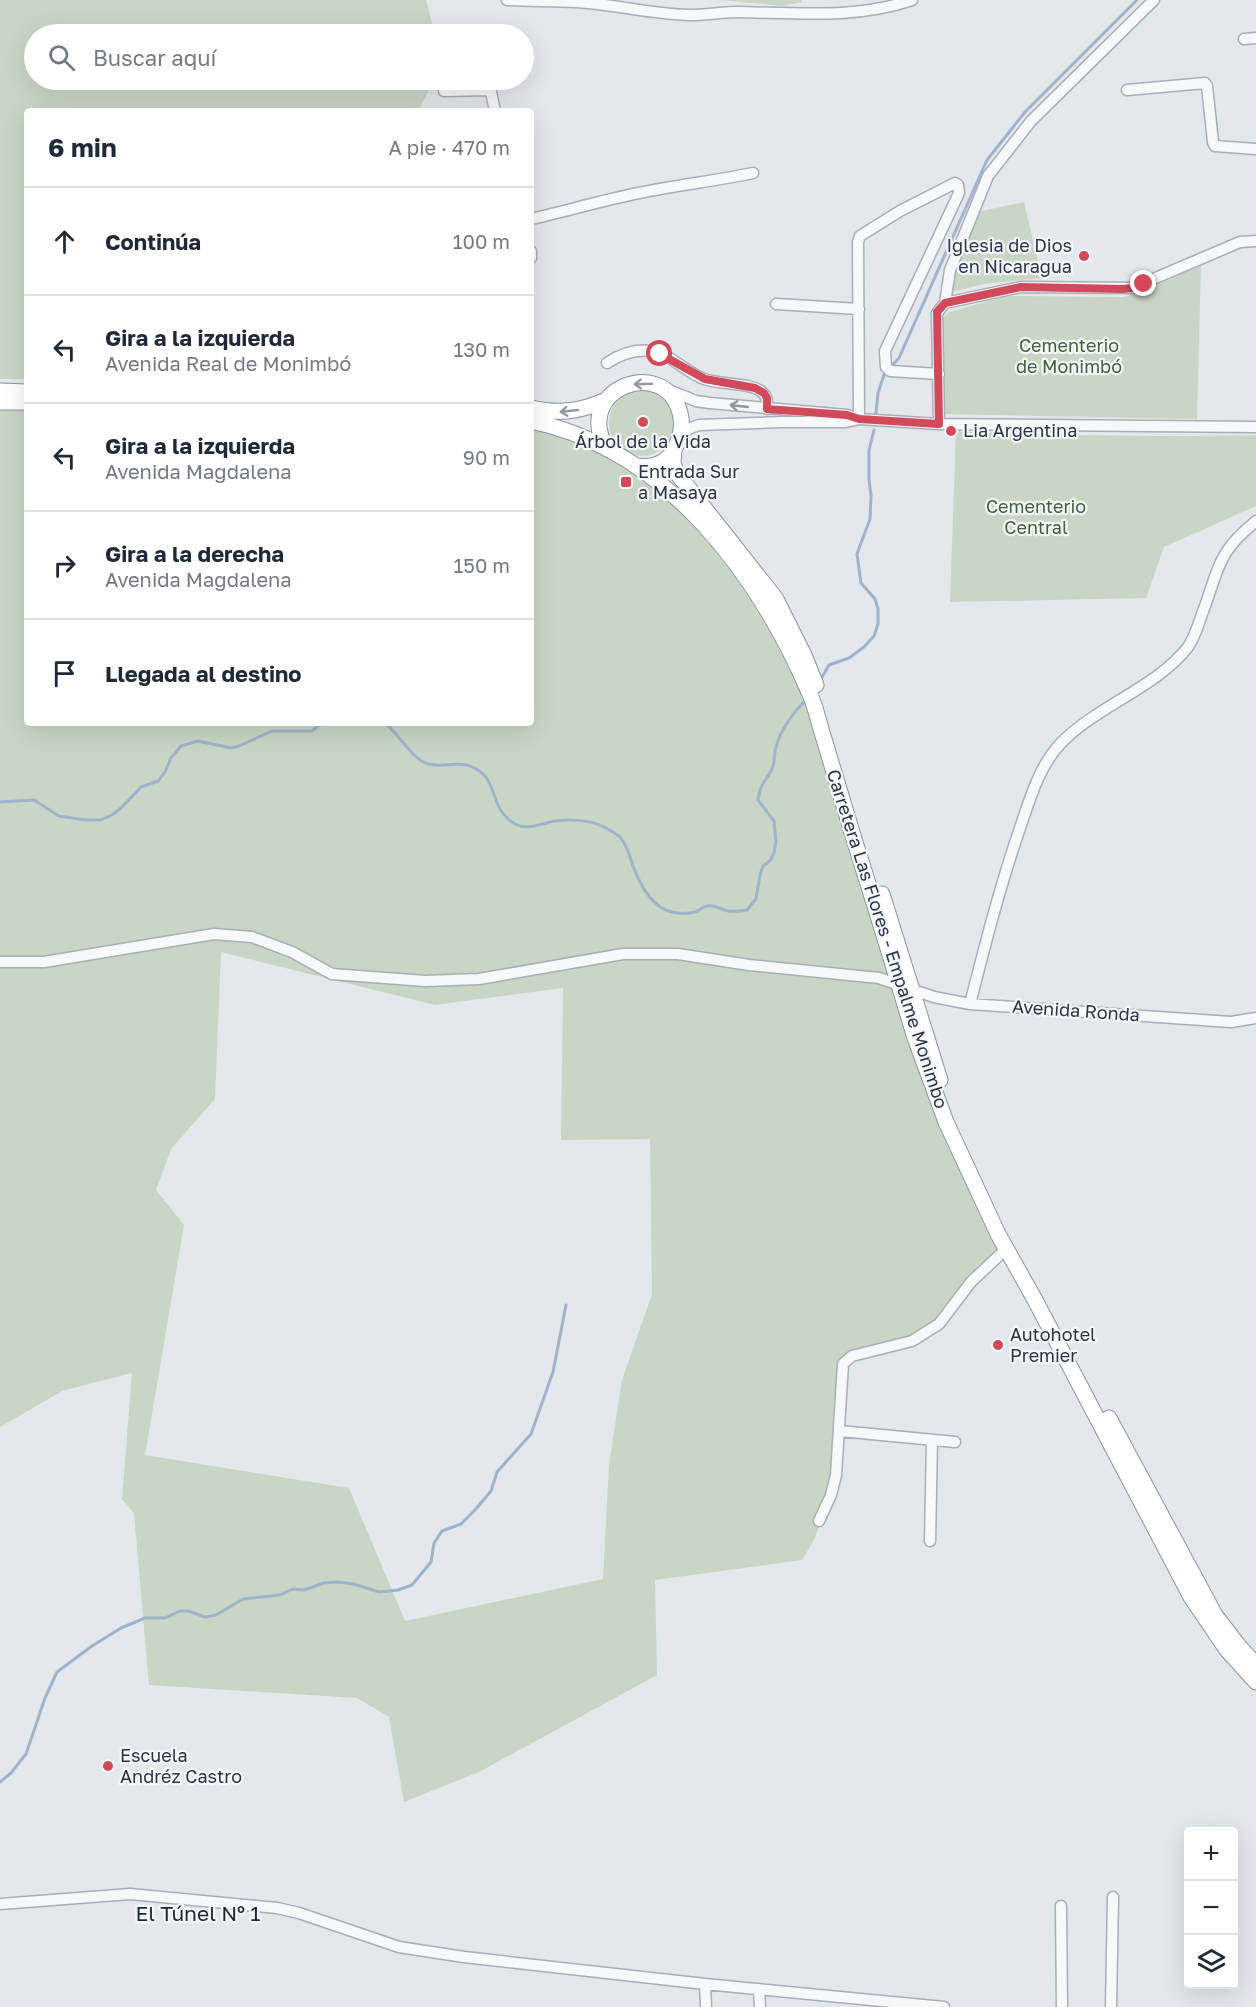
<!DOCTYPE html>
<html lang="es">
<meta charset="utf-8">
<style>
:root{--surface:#fff;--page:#f6f6f7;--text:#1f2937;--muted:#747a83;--line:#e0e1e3}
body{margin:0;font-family:"Golos Text",sans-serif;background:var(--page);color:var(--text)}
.controls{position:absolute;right:18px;bottom:18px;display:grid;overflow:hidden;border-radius:6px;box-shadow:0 6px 24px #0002}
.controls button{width:54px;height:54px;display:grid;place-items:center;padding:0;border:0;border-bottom:2px solid var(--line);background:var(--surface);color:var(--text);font:30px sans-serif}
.stop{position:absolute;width:18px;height:18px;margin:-14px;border:4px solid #d1495b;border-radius:50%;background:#fff}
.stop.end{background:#d1495b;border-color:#fff;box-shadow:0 2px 6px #0008}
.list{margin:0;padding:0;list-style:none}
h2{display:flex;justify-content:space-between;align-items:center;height:78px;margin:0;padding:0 24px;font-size:26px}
h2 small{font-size:20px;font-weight:400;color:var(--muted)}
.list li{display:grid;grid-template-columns:39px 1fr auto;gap:18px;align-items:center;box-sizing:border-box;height:108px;padding:0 24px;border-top:2px solid var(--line)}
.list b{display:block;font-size:22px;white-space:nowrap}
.list p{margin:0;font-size:20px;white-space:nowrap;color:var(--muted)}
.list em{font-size:20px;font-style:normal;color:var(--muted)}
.icon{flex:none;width:33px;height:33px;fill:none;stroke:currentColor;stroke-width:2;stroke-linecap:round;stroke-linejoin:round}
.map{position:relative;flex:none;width:1256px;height:2007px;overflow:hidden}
.search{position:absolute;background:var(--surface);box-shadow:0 6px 24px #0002;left:24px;top:24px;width:510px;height:66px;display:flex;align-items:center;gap:15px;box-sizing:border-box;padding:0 21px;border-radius:33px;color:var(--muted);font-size:22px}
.panel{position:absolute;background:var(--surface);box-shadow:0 6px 24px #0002;left:24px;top:108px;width:510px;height:618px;border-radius:6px}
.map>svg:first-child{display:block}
.green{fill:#c9d6c5;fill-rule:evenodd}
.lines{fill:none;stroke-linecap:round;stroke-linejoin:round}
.stream{stroke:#9fb4cc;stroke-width:3}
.minor-casing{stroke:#a9aeb7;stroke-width:13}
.highway-casing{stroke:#8b94a3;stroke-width:17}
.minor{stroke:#f7f8fa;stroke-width:10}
.highway{stroke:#fff;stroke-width:15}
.oneway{stroke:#959aa2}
.oneway2{stroke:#9196a0}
.route{stroke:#d1495b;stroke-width:8}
.poi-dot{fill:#d1495b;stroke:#f4f6f9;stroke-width:2}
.labels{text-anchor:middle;stroke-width:4.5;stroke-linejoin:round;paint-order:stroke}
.poi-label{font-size:18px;fill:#2b3445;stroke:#f4f6f9;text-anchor:start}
.park-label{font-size:18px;fill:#3f6138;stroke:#f4f6f9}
.street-label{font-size:18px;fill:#2b3445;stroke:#f4f6f9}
.quarter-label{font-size:21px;fill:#1d2536;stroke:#f4f6f9}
</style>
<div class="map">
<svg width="1256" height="2007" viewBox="0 0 1256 2007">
<rect width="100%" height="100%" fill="#e4e7ec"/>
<path class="green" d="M0,0H426L435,34H34V80H434L418,111H27V379H0Z
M721,0H801L802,2L782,6Z
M1024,202L1042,278L984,284L948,293L972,213Z
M1201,265L1197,419L943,414V318L949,312L1008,296L1123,297L1145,291Z
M609 423a33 33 0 1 1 66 0a33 33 0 1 1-66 0Z
M0,402H27V723H531V421L637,466L732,560L810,694L915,1038L1006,1249L939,1324L912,1341L843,1364L836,1475L815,1538L802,1560L655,1580L657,1675L479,1772L404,1802L389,1717L357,1698L149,1685L134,1513L122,1499L132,1373L62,1391L0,1427ZM221,952L435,1005L563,988L561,1140L650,1139L652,1294L622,1380L609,1465L603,1579L405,1621L349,1488L145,1455L184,1225L156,1190L171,1149L215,1099Z
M956,431C1056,436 1156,437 1256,435V506L1164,547L1146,598L950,602Z"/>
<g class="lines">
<path class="stream" d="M891,367L899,358L987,160L1025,112L1137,0
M876,413L878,393L885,372
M822,677L829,665L849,658L864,647L874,636L878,624V609L875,599L861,583L857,554L870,519L871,496L869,479V450L874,430
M385,723C398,733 413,760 428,764C448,769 465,756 484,775C497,788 492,811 515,824C528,831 542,823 555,821C568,819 588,820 600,825C606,828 615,832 620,837C627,845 630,856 633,866C644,895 660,920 695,912C699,911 702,907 707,906C715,904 721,910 728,911C734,912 741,911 747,910L756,899L760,875L763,866L770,861L774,853L776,842L774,821L758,800C760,781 769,779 773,766C775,760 774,753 776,747C781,729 792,714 806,700
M0,802L34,800L59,816L85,820H101L112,815L121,808L141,787L158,781L165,772L171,758L181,746L198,741L231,748L239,746L272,731H312L322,723
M0,1782L11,1773L26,1754L45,1698L57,1672L92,1646L121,1628L145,1618H165L180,1611H188L205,1617L216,1615L243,1599L280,1595L293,1589L304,1590L324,1583L338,1582L354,1584L379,1592L398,1590L412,1585L431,1562L434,1543L442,1531L461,1524L475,1510L491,1491L497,1472L531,1434L553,1372L566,1305"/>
<defs>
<path id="minor" d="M507,0C529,1 552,1 575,2C613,4 651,14 689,15C706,15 723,12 739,12C798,13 856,19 912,0
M1244,39L1256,38
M1127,90L1205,83L1207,86L1213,142L1215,146L1256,149
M444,91L488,90L491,92L495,111
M531,219C567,211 603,200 639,193C677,185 715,181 753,173
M531,251V258
M945,303L950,270L988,176L1031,121L1154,0
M776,304L859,309
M607,363C619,355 635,349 651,351C671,354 685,372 704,379C721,385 749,382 762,392C768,397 767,402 767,409
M666,389L696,401L710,403L847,415L859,419L939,424L1256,427
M859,419L858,242L860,236L900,211L955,183L958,185L959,193L885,351L886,367L890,371L939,374
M939,424L937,313L945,303L1021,287L1132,288L1226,248L1240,242L1256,241
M679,439L688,429L699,425L782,422H846L859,419
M0,962H44L214,934L252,937L292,952L332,974L425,981L479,979L623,954H678L749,965L879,978L934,997L970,1004L1231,1022L1256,1018
M970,1004C985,945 1000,886 1020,828C1030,799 1039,766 1061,743C1097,706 1157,687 1188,647C1195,637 1198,625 1202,614C1211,592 1216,565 1230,547C1237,537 1247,529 1256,521
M840,1431L955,1442
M819,1521L831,1495L836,1475L843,1364L852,1356L912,1341L939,1324L971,1282L1006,1249
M930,1541L932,1440
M0,1904L130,1894L277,1908L299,1913L399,1947L464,1957L705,1984L944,2007
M1061,1906L1062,2007
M705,1984L706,2007
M759,1989L760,2007
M1111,2007L1113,1897"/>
<path id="highway" d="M0,391L27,392
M0,402H27
M531,408C558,414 580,412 606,400
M531,421C666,449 757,572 809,692C816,707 819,724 824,739C834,772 844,805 854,839C875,905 895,971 915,1038L946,1122L998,1234L1035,1300L1191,1597L1227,1650L1256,1682
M607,449C571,389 665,354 680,413C683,425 681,437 675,448C667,464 653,468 637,466
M674,450L673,463L676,472L776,599L804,655L816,685
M882,894L940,1080
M1109,1418L1215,1615L1238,1645L1256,1665"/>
</defs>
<use href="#minor" class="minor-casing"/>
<use href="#highway" class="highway-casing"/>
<use href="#minor" class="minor"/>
<use href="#highway" class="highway"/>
</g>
<defs><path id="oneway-shaft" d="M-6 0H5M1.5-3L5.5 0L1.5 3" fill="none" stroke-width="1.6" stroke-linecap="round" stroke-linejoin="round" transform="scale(1.5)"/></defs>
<g class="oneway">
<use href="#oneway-shaft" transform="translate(643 384) rotate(178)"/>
<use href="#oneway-shaft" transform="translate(569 411) rotate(174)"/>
</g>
<use class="oneway2" href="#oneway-shaft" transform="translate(739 406) rotate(-174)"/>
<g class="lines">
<path class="route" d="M660,354L705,379L755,388L764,393L767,398V409L847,415L859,419L939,424L937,312L945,303L1021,287L1123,289L1132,288L1144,284"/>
</g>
<g class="poi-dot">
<circle cx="1084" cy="256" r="6"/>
<circle cx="643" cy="422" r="6"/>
<circle cx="951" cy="431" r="6"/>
<rect x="620" y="476" width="12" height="12" rx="3"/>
<circle cx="998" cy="1345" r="6"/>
<circle cx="108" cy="1766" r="6"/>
</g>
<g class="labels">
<g class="poi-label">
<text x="1072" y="252" text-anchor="end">Iglesia de Dios<tspan x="1072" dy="21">en Nicaragua</tspan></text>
<text x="963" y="437">Lia Argentina</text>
<text x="643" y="448" text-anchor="middle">Árbol de la Vida</text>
<text x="638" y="478">Entrada Sur<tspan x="638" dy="21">a Masaya</tspan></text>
<text x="1010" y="1341">Autohotel<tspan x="1010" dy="21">Premier</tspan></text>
<text x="120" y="1762">Escuela<tspan x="120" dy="21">Andréz Castro</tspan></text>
</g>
<g class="park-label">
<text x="1069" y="352">Cementerio<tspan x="1069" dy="21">de Monimbó</tspan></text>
<text x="1036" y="513">Cementerio<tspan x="1036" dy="21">Central</tspan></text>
</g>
<g class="street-label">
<text transform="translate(887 939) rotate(72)" y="6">Carretera Las Flores - Empalme Monimbo</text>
<text transform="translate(1076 1011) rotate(4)" y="6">Avenida Ronda</text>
</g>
<g class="quarter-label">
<text x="198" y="1921">El Túnel Nº 1</text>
</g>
</g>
</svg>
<div class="controls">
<button>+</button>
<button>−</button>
<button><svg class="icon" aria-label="layers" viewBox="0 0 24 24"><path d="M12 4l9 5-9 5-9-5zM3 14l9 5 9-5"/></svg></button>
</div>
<div class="stop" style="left:660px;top:354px"></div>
<div class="stop end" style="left:1144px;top:284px"></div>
<div class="search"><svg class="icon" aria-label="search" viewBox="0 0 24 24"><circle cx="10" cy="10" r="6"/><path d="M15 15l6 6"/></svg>Buscar aquí</div>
<section class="panel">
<h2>6 min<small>A pie · 470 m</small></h2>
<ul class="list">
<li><svg class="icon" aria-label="ahead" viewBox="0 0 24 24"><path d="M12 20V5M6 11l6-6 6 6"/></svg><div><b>Continúa</b></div><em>100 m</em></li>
<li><svg class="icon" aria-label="left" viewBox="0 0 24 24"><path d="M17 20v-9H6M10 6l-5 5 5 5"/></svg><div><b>Gira a la izquierda</b><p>Avenida Real de Monimbó</p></div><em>130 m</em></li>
<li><svg class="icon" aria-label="left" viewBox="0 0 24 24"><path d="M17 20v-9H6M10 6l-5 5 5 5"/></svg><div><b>Gira a la izquierda</b><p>Avenida Magdalena</p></div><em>90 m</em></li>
<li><svg class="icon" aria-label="right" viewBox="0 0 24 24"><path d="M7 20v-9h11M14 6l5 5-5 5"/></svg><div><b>Gira a la derecha</b><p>Avenida Magdalena</p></div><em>150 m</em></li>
<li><svg class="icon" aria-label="arrive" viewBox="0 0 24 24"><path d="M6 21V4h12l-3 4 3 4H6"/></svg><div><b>Llegada al destino</b></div></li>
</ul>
</section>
</div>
